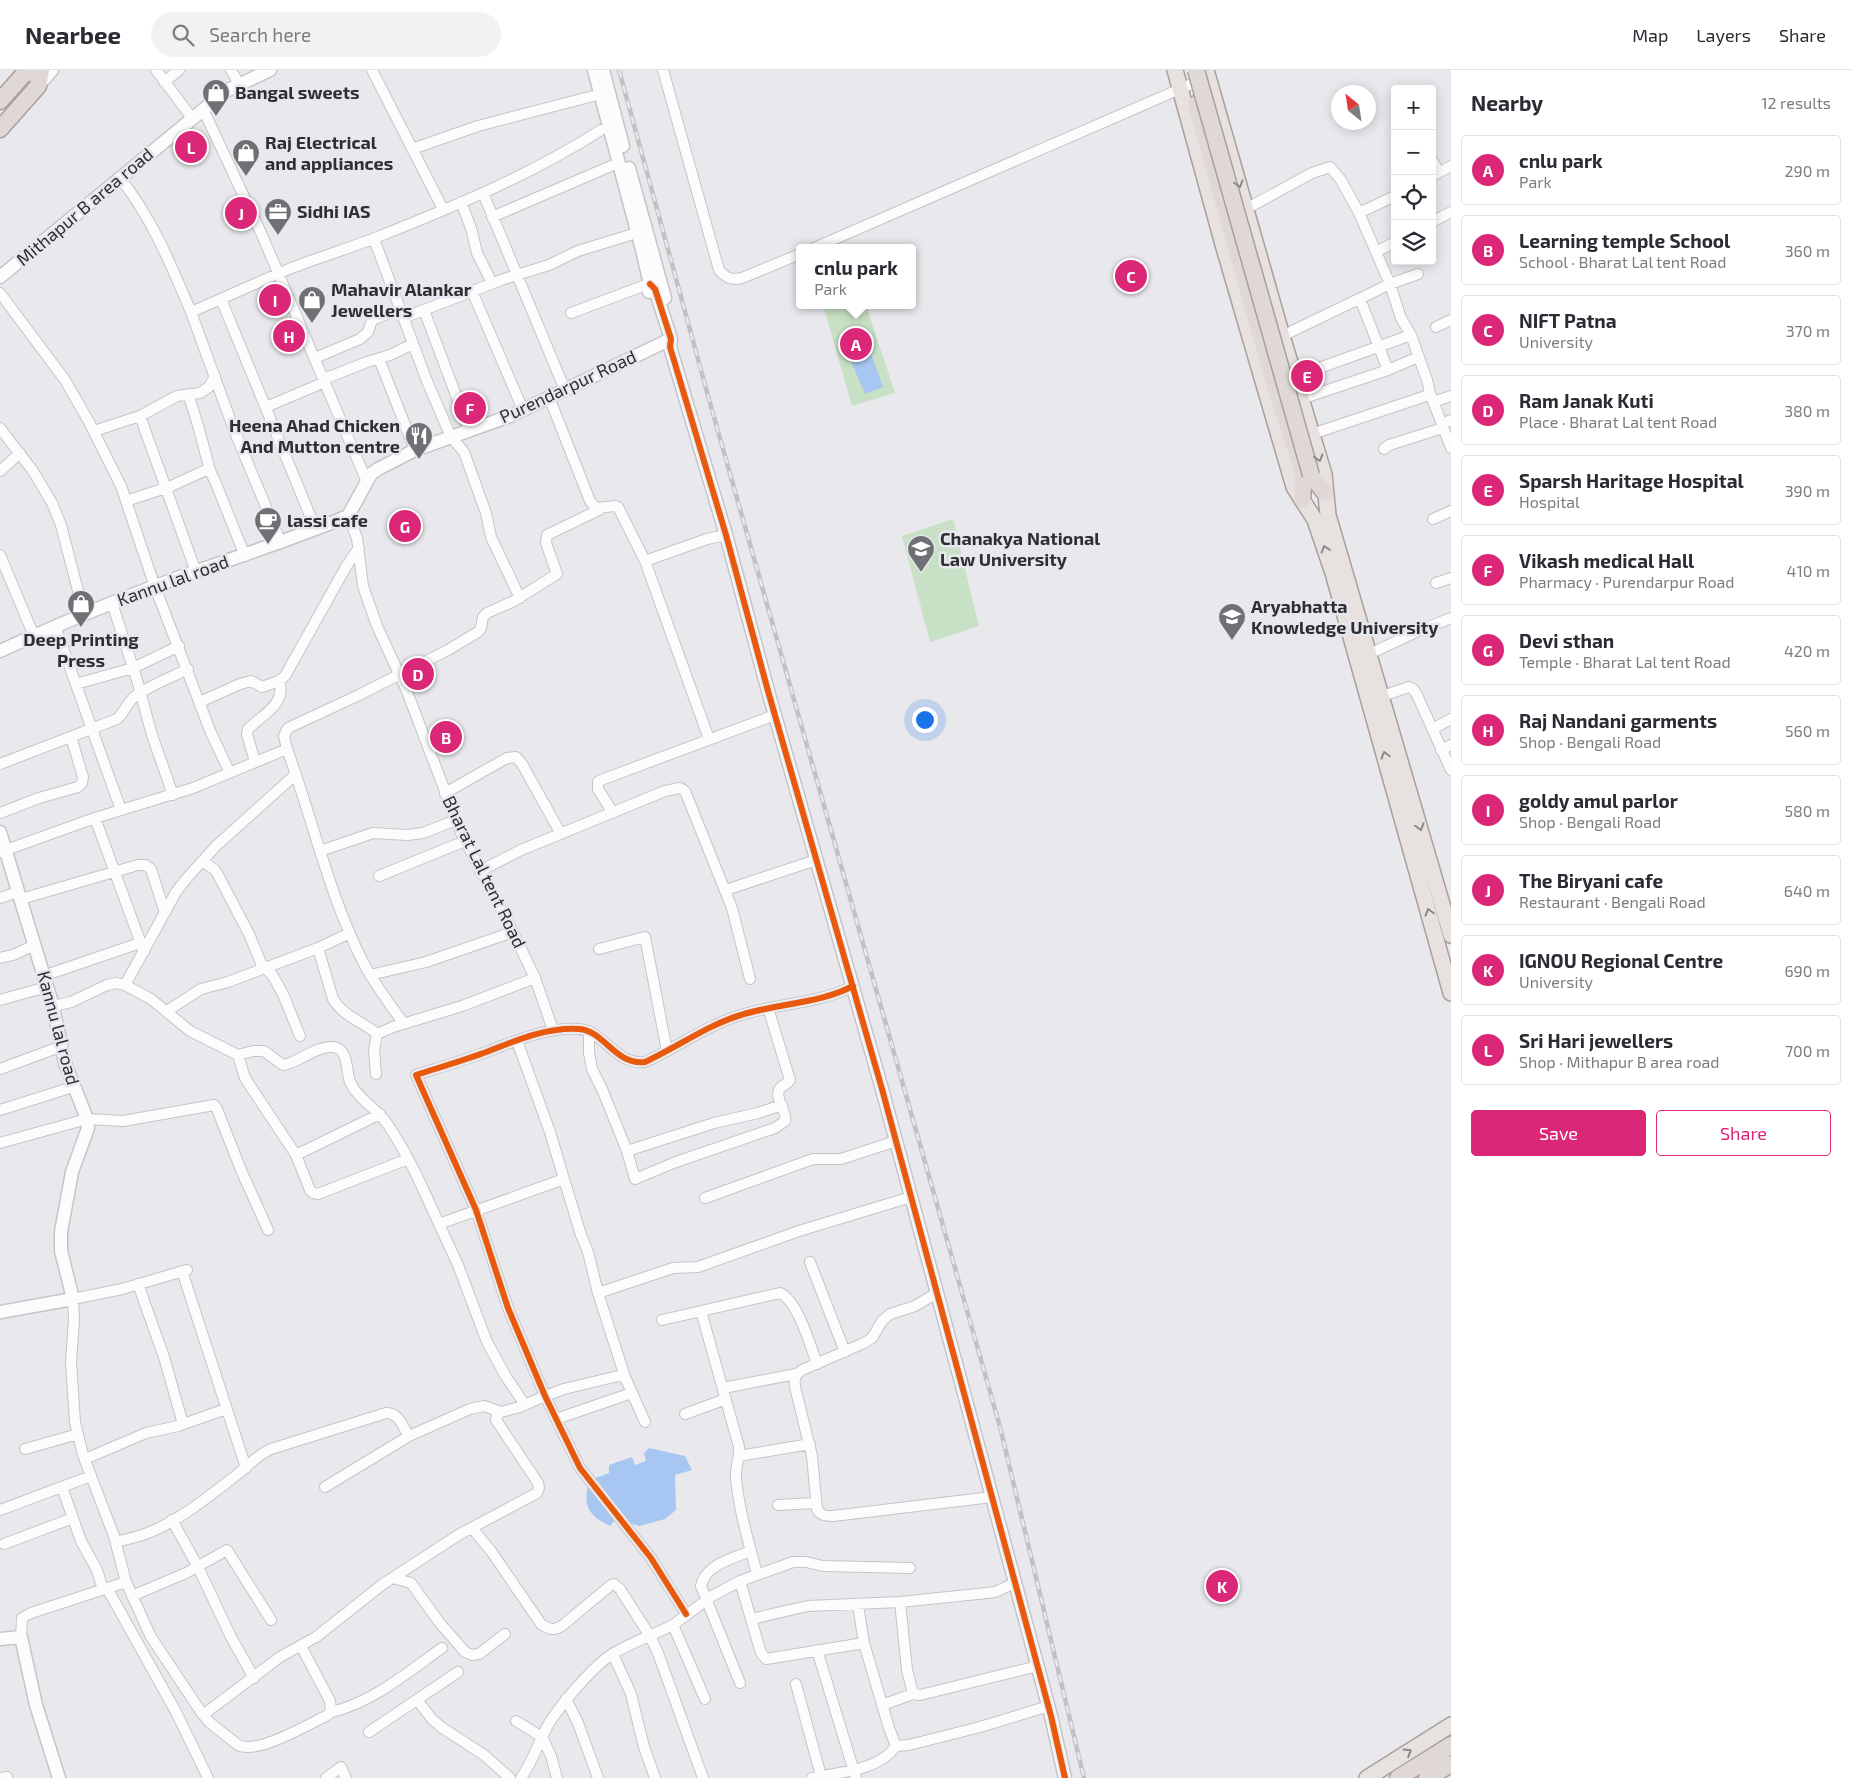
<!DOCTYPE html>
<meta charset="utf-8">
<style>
:root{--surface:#fff;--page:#f2f2f3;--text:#2b2b33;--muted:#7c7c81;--line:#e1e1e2;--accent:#db2777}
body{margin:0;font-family:"Exo 2",sans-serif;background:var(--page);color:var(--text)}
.controls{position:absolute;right:15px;top:15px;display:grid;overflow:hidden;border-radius:5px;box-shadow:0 2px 12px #0003}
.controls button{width:45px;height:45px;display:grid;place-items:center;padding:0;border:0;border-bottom:1px solid var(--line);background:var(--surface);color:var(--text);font:25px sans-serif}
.compass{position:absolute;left:1331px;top:15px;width:45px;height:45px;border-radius:50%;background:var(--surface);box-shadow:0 2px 12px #0003;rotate:330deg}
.you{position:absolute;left:924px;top:649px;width:18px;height:18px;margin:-12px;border:4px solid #fff;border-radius:50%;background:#1a73e8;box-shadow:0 0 0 8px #1a73e833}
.badge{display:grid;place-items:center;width:32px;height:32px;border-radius:50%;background:var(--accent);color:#fff;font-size:16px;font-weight:700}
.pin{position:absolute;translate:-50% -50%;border:2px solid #fff;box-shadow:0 1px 5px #0006}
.popup{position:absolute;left:796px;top:174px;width:120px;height:65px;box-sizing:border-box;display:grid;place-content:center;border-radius:5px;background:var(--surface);filter:drop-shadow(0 1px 4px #0005);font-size:16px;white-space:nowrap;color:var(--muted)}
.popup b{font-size:19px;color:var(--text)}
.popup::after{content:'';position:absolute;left:50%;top:100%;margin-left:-10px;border:10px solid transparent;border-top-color:var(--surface)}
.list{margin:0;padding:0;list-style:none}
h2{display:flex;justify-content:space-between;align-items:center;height:65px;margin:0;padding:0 20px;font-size:21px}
h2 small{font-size:16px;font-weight:400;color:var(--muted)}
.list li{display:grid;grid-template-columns:32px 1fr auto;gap:15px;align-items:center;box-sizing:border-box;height:70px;margin:0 10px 10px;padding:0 10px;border:1px solid var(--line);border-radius:5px}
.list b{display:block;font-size:19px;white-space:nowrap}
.list p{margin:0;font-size:16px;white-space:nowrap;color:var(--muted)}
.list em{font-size:16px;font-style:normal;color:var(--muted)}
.actions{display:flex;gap:10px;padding:15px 20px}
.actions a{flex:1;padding:11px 0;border:1px solid var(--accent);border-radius:5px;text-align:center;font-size:18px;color:var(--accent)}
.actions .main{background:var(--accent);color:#fff}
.icon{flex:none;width:28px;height:28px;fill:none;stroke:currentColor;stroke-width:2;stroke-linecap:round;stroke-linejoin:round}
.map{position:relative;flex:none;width:1451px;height:1708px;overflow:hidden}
header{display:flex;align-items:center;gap:30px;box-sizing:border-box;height:70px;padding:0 25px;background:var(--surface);border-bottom:1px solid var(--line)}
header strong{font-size:24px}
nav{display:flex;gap:28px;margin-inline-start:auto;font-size:18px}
.search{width:350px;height:45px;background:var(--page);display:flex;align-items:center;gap:12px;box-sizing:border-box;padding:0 18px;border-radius:28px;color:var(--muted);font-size:19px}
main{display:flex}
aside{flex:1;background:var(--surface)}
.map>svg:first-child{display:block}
.green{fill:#c8e0c5}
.water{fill:#a7c7f2}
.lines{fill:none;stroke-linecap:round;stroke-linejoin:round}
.minor-casing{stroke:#c5c5c8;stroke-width:12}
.tertiary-casing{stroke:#c5c5c8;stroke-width:15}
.primary-casing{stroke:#a99f9c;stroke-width:18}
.trunk-casing{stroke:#a99f9c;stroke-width:19}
.minor{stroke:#fcfcfc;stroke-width:10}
.tertiary{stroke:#fcfcfc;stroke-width:12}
.primary{stroke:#e7e1df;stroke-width:15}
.trunk{stroke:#e0d8d6;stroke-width:16}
.rail-casing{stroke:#c1c1c2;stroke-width:4.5}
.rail{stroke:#e7e8ef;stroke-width:2.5;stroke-dasharray:8;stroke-linecap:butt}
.trunk-bridge-casing{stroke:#a99f9c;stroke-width:19;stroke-linecap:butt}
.trunk-bridge{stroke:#e0d8d6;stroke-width:16}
.cycleway-casing{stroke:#e7e8ef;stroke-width:9}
.cycleway{stroke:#e8590c;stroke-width:6}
.oneway{stroke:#8a8888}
.labels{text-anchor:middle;stroke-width:5;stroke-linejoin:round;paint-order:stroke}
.poi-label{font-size:18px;font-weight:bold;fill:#2e2f31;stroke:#e7e8ef;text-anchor:start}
.street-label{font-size:18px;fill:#2e2f31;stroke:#e7e8ef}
</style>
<header>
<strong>Nearbee</strong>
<div class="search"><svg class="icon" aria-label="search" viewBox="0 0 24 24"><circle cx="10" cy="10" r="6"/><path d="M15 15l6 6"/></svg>Search here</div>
<nav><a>Map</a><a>Layers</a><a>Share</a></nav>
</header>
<main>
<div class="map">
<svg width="1451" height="1708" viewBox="0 0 1451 1708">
<rect width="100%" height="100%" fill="#e9e9ed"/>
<path class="green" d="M823,235H866L895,323L852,336Z
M953,449L979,556L930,572L902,466Z"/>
<path class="water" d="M870,281L883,317L865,324L850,289Z
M649,1378L685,1386L692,1400L675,1405L676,1440L665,1449L639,1456L616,1449L610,1456C587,1445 582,1434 590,1410L609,1403V1395L632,1387L635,1395L646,1391L644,1383Z"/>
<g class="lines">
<defs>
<path id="minor" d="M156,0L192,48
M231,0L239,14
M372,0L443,139
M663,0L719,200C727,209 731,210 742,208L800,184
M164,12L179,0
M203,39L262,165L367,412
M412,79L478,56L593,26
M1432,90L1439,102
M1432,106L1451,96
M120,108C152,148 171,195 191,242C224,228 256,213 289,199C317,188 347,179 375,168C453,137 531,105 601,60
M483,123L565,320
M461,132L471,158L477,183L492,213
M1246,139L1312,103L1330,97L1341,110L1359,143L1395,126
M492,147L611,96
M1432,152L1451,142
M374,169L427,311L451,367L464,382L486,443L491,467L520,528
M814,178L1203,9
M1376,182L1395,172
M472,221L523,340
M0,223L65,310L89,352L121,416L155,517L211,663L230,703
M221,229L316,460
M1360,229L1388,300
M424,240L469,360
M191,242L234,360L281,473
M571,243L643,216
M403,248L504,209L549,195L578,181L630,165
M1436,257L1451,250
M1282,266L1390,214L1418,204
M315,288L360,269L368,262L371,253L374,249L400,239
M379,289L415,380
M1294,307L1411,265
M324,309L367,292L390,285L413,274
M1430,323L1451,378
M188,325C198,350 203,377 211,403
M549,327L590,431L596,438L615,436L618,437L645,491L709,669
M1301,329L1388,300L1418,287
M1433,332L1451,326
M266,337L325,312
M140,346L196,502
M1442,354L1451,350
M0,358L33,401L52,433L61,455L84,544
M94,361L140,346L177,326L200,323L209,317L215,306
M1312,364L1426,326L1430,323L1427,310L1411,265L1401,248L1390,214L1359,143
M1384,379L1389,375L1443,358
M0,401L20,383
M126,431L169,417L206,400L211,403L215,411L245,486
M348,446L357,468L363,516L377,556L406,619L461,763L513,862L535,908L553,960
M1433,449L1451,441
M0,485L34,566
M645,491L707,469L726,465
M1436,513L1451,508
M112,533L137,610L152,665L173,725
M55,556L121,740
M1363,587L1416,562L1451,548
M76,614L133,598L179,576
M1382,626L1409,617L1413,619L1417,625L1451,700
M200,632L240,614L251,611L262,617L279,611L285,606L347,495L359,478
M1432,659L1451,649
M1441,680L1451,675
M255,692L247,664L248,659C262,645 287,634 279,611
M0,694L117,649C124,643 127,633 134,627C150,615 170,608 188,599
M445,723L507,688L516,687L522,694L561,764
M0,743L39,728L78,717L82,713L83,707L71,667
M613,743L598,719V712L601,710L775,645
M95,748L144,882
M320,781L373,763L407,765L423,763L456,750
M0,782L95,748L193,718L287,679
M202,791L214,799L217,803L249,864L261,893L273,906L283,924L300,966
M480,801L521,780L665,721L680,718L685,721L687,726L732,838L750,909
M379,806L465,771
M726,820L816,790
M0,828L18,822
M21,829L138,795H145L151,799L165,843
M318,878L350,863
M599,879L645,867L667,981
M0,888L13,885L35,875
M370,905L426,892L513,862
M43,906L140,873
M125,915L176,822L187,808L216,776L296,704
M0,930L47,917
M53,936L71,932L107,915L116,913L125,915L151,929L190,961L238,985L245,1008L296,1085L310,1120L313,1123L318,1124L408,1089
M167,941L201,919L228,912L318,878L333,929C344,947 362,951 377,964
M404,954C390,934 375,915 364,894C329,826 313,750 287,679L284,666L288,658L359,625L448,580L478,562L481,558L483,547L487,543L514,531L557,504L546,473L547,465L601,439
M589,961V983L592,999L602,1019L627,1081L635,1109L676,1092L775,1058L785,1051C787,1040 775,1030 779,1020C781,1015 787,1015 790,1010L768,938
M238,985L253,981H264L283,995C298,993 315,976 333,977C349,978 346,1002 350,1012C358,1030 378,1039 388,1055C409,1086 424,1121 439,1154L564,1109L550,1062L517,971
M0,999L62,976
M376,1004L374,980L377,964L393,957L462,936L535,908
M0,1040L73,1017
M0,1073L87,1049L123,1051L214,1035L217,1039L241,1100L268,1160
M627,1081L714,1053L758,1043L782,1035
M296,1085L380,1044
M564,1109L581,1165L588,1182L598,1223L625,1307
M705,1128L813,1089H841L896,1071
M439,1154L458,1195L487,1272L505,1305L525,1335
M810,1192L845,1282
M187,1200L122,1219L73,1229L74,1250L71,1292L75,1352L83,1385L114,1466L126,1512L151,1567L201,1642L209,1652L238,1675C257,1685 307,1655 326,1646L331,1642L330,1631L301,1576
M182,1201L246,1398
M138,1214L164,1287L183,1354
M598,1223L673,1198L698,1197L799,1161L911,1127
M937,1223L915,1236L890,1244L882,1251L872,1268L864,1273L802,1300C795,1305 794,1308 795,1317L812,1386L817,1439C821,1446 825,1446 833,1446L992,1427
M701,1241L739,1377C740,1387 735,1397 736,1408C739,1441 749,1473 757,1504
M662,1250L780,1223C798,1231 810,1275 817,1294
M723,1318L796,1304
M685,1344L726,1329
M556,1349L632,1323
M25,1379L78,1364
M739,1386L810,1374
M85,1389L146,1363L178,1356L226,1339
M62,1417L81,1471L97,1500L103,1520
M325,1417L409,1366L470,1339L484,1336L501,1342
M778,1435L815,1433
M0,1440L91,1406
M172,1450L198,1497L231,1567L254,1608
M472,1458L491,1481L541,1554C550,1560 555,1561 563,1555L611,1515L614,1514L620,1519L650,1566L658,1583L703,1708
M116,1472C127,1469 139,1467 150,1462C180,1450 208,1427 234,1407C246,1398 257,1385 271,1379L386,1343C399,1342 403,1358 409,1366
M4,1474L73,1448
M393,1508L411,1513L439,1552L465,1582L472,1585L479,1584L505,1564
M740,1511L793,1492H806L823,1496L910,1498
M107,1518L176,1642L208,1708
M132,1526L186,1503L227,1480L271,1550
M900,1532L987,1523L995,1522L1015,1513
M858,1535L864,1573L889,1658L896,1676L909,1675L980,1657L1049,1636
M686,1544L651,1488L580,1398L545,1326L508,1238L476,1140L416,1005C441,997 465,990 489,981C517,970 548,957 579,959C605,961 614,995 645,992C678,977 707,955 741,945C778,933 819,934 853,916
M751,1549L761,1583L766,1589L864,1573
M673,1555L712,1526L740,1511L751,1549L808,1536L900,1532L907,1600L913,1624L920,1625L1038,1596
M21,1567L22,1548L31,1543L126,1512
M817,1580L856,1708
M613,1584L631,1624L644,1677L655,1708
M740,1613L701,1516C705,1495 733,1488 751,1481
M796,1614L821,1706
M566,1629L578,1653L598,1708
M417,1630L432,1649L441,1657L484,1685L510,1708
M882,1635L913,1624
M331,1642C372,1633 408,1602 442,1578
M203,1645L280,1587L316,1567L383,1514L460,1464L537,1423L539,1418L538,1413L496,1350L497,1345L501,1342L520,1337L545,1326L564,1319L618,1306L625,1307L645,1352
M516,1651L542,1667L551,1686L557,1708
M369,1662L458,1602
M0,1708L7,1707
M326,1708L341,1697L346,1708
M521,1708C534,1690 539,1669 551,1650C564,1631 594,1595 614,1583C633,1572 653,1565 673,1555L705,1629
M812,1708C839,1702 879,1701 896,1676"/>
<path id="tertiary" d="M594,0L642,180L650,214L649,222
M603,0L623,76
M38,16L52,0
M629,98L665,228
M0,207L226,21L270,0
M650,214L655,219L671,269L670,277L726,465L768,621L882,1019L1051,1646L1065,1708
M0,581C64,552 128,525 194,502C246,484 298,467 348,446L371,404L378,399L415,380L510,346L671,269
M0,762L52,933L65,993L87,1049L88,1058L72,1102L61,1162V1181L73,1229L0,1242
M0,1569L21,1567L36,1635L59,1708"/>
<path id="primary" d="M1175,0L1224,178L1294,417L1315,450L1333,503L1451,923
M1206,0L1282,266L1324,404L1328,445L1451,865
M1367,1708L1451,1655"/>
<path id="trunk" d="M0,31L24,4L37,0
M1196,34L1271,303L1304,407L1302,429
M0,59L38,16L41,0
M1311,405L1325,423
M1398,1708L1451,1675
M1427,1708L1451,1694"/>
</defs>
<use href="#minor" class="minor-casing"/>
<use href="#tertiary" class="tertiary-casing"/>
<use href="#primary" class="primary-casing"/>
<use href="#trunk" class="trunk-casing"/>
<use href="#minor" class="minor"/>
<use href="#tertiary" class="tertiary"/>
<use href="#primary" class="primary"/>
<use href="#trunk" class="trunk"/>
<defs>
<path id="rail" d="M619,0L710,333L1000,1357L1084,1708"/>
</defs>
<use href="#rail" class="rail-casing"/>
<use href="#rail" class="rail"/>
<defs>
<path id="trunk-bridge" d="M1196,0L1311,405"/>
</defs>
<use href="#trunk-bridge" class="trunk-bridge-casing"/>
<use href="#trunk-bridge" class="trunk-bridge"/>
<defs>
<path id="cycleway" d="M650,214L655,219L671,269L670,277L726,465L768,621L882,1019L1051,1646L1065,1708
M686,1544L651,1488L580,1398L545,1326L508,1238L476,1140L416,1005C441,997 465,990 489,981C517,970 548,957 579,959C605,961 614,995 645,992C678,977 707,955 741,945C778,933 819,934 853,916"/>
</defs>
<use href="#cycleway" class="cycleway-casing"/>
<use href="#cycleway" class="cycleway"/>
</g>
<defs><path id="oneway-chevron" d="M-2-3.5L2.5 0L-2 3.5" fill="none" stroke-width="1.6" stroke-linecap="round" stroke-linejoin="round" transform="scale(1.25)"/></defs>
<g class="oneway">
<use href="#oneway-chevron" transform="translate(1239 114) rotate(74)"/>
<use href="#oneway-chevron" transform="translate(1319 388) rotate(73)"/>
<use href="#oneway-chevron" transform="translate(1325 479) rotate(-108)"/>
<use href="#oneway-chevron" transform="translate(1385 685) rotate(-106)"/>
<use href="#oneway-chevron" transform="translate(1420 757) rotate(74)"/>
<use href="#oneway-chevron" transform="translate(1429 842) rotate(-106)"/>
<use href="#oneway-chevron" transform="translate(1408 1682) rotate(-32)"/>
</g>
<defs>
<symbol id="shop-pin" viewBox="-11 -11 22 30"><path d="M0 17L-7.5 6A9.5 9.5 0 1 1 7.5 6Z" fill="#6f7073" stroke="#e7e8ef"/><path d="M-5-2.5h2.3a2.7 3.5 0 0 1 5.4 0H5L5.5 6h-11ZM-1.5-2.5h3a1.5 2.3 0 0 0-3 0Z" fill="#fff"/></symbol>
<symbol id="office-pin" viewBox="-11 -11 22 30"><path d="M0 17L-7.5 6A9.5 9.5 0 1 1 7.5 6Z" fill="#6f7073" stroke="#e7e8ef"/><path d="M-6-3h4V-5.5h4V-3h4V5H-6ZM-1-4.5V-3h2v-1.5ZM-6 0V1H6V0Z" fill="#fff"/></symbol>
<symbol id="restaurant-pin" viewBox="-11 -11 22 30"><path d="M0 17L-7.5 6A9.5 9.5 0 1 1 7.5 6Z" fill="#6f7073" stroke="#e7e8ef"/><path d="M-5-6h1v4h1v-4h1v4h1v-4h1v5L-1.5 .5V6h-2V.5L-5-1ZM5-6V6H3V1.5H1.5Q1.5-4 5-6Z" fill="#fff"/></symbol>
<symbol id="cafe-pin" viewBox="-11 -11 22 30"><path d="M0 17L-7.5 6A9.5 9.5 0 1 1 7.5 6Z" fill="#6f7073" stroke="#e7e8ef"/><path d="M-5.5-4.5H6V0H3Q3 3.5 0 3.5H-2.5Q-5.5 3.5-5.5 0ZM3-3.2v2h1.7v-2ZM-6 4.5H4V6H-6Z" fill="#fff"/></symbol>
<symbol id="university-pin" viewBox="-11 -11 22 30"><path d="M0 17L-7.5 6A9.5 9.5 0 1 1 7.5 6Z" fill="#6f7073" stroke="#e7e8ef"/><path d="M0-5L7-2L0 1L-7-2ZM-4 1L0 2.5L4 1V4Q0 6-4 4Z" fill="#fff"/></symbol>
</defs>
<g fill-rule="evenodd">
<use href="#shop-pin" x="200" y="7" width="32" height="43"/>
<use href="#shop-pin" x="230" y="67" width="32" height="43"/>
<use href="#office-pin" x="262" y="126" width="32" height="43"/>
<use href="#shop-pin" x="296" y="214" width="32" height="43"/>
<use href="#restaurant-pin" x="403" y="350" width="32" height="43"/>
<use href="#cafe-pin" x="252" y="435" width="32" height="43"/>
<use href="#university-pin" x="905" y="463" width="32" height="43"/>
<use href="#shop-pin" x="65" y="518" width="32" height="43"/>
<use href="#university-pin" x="1216" y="531" width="32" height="43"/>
</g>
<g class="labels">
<g class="poi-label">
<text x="235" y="29">Bangal sweets</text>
<text x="265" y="79">Raj Electrical<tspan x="265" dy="21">and appliances</tspan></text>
<text x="297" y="148">Sidhi IAS</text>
<text x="331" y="226">Mahavir Alankar<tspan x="331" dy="21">Jewellers</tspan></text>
<text x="400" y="362" text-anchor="end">Heena Ahad Chicken<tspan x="400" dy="21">And Mutton centre</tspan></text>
<text x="287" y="457">lassi cafe</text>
<text x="940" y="475">Chanakya National<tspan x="940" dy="21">Law University</tspan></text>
<text x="1251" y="543">Aryabhatta<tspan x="1251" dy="21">Knowledge University</tspan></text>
<text x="81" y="576" text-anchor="middle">Deep Printing<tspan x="81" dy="21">Press</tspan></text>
</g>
<g class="street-label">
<text transform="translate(85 137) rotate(-40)" y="6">Mithapur B area road</text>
<text transform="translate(568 317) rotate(-25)" y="6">Purendarpur Road</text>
<text transform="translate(173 511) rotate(-20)" y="6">Kannu lal road</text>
<text transform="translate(484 802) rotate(64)" y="6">Bharat Lal tent Road</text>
<text transform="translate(58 958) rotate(75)" y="6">Kannu lal road</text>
</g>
</g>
</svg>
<div class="controls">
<button>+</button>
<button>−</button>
<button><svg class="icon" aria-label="locate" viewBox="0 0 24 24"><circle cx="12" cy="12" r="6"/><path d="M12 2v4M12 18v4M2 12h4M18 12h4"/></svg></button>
<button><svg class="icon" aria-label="layers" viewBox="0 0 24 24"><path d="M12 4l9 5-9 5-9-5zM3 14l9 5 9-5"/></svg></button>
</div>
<svg class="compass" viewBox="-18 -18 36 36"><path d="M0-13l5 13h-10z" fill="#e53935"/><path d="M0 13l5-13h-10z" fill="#7c7c81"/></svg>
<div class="you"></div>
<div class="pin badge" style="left:856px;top:274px">A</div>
<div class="popup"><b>cnlu park</b>Park</div>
<div class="pin badge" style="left:446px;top:667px">B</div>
<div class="pin badge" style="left:1131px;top:206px">C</div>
<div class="pin badge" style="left:418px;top:604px">D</div>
<div class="pin badge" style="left:1307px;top:306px">E</div>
<div class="pin badge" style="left:470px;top:338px">F</div>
<div class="pin badge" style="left:405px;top:456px">G</div>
<div class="pin badge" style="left:289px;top:266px">H</div>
<div class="pin badge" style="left:275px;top:230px">I</div>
<div class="pin badge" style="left:241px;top:143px">J</div>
<div class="pin badge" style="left:1222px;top:1516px">K</div>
<div class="pin badge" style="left:191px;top:77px">L</div>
</div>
<aside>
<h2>Nearby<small>12 results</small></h2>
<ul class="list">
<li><span class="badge">A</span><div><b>cnlu park</b><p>Park</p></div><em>290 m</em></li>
<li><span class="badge">B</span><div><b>Learning temple School</b><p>School · Bharat Lal tent Road</p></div><em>360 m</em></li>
<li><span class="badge">C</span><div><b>NIFT Patna</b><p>University</p></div><em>370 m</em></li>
<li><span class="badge">D</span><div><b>Ram Janak Kuti</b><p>Place · Bharat Lal tent Road</p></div><em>380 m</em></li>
<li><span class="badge">E</span><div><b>Sparsh Haritage Hospital</b><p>Hospital</p></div><em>390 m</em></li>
<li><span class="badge">F</span><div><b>Vikash medical Hall</b><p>Pharmacy · Purendarpur Road</p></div><em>410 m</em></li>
<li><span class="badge">G</span><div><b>Devi sthan</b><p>Temple · Bharat Lal tent Road</p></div><em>420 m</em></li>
<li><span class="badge">H</span><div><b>Raj Nandani garments</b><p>Shop · Bengali Road</p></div><em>560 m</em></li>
<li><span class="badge">I</span><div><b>goldy amul parlor</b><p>Shop · Bengali Road</p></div><em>580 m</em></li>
<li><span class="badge">J</span><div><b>The Biryani cafe</b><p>Restaurant · Bengali Road</p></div><em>640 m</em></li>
<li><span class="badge">K</span><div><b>IGNOU Regional Centre</b><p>University</p></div><em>690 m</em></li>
<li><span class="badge">L</span><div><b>Sri Hari jewellers</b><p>Shop · Mithapur B area road</p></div><em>700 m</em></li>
</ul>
<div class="actions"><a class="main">Save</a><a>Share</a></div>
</aside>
</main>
